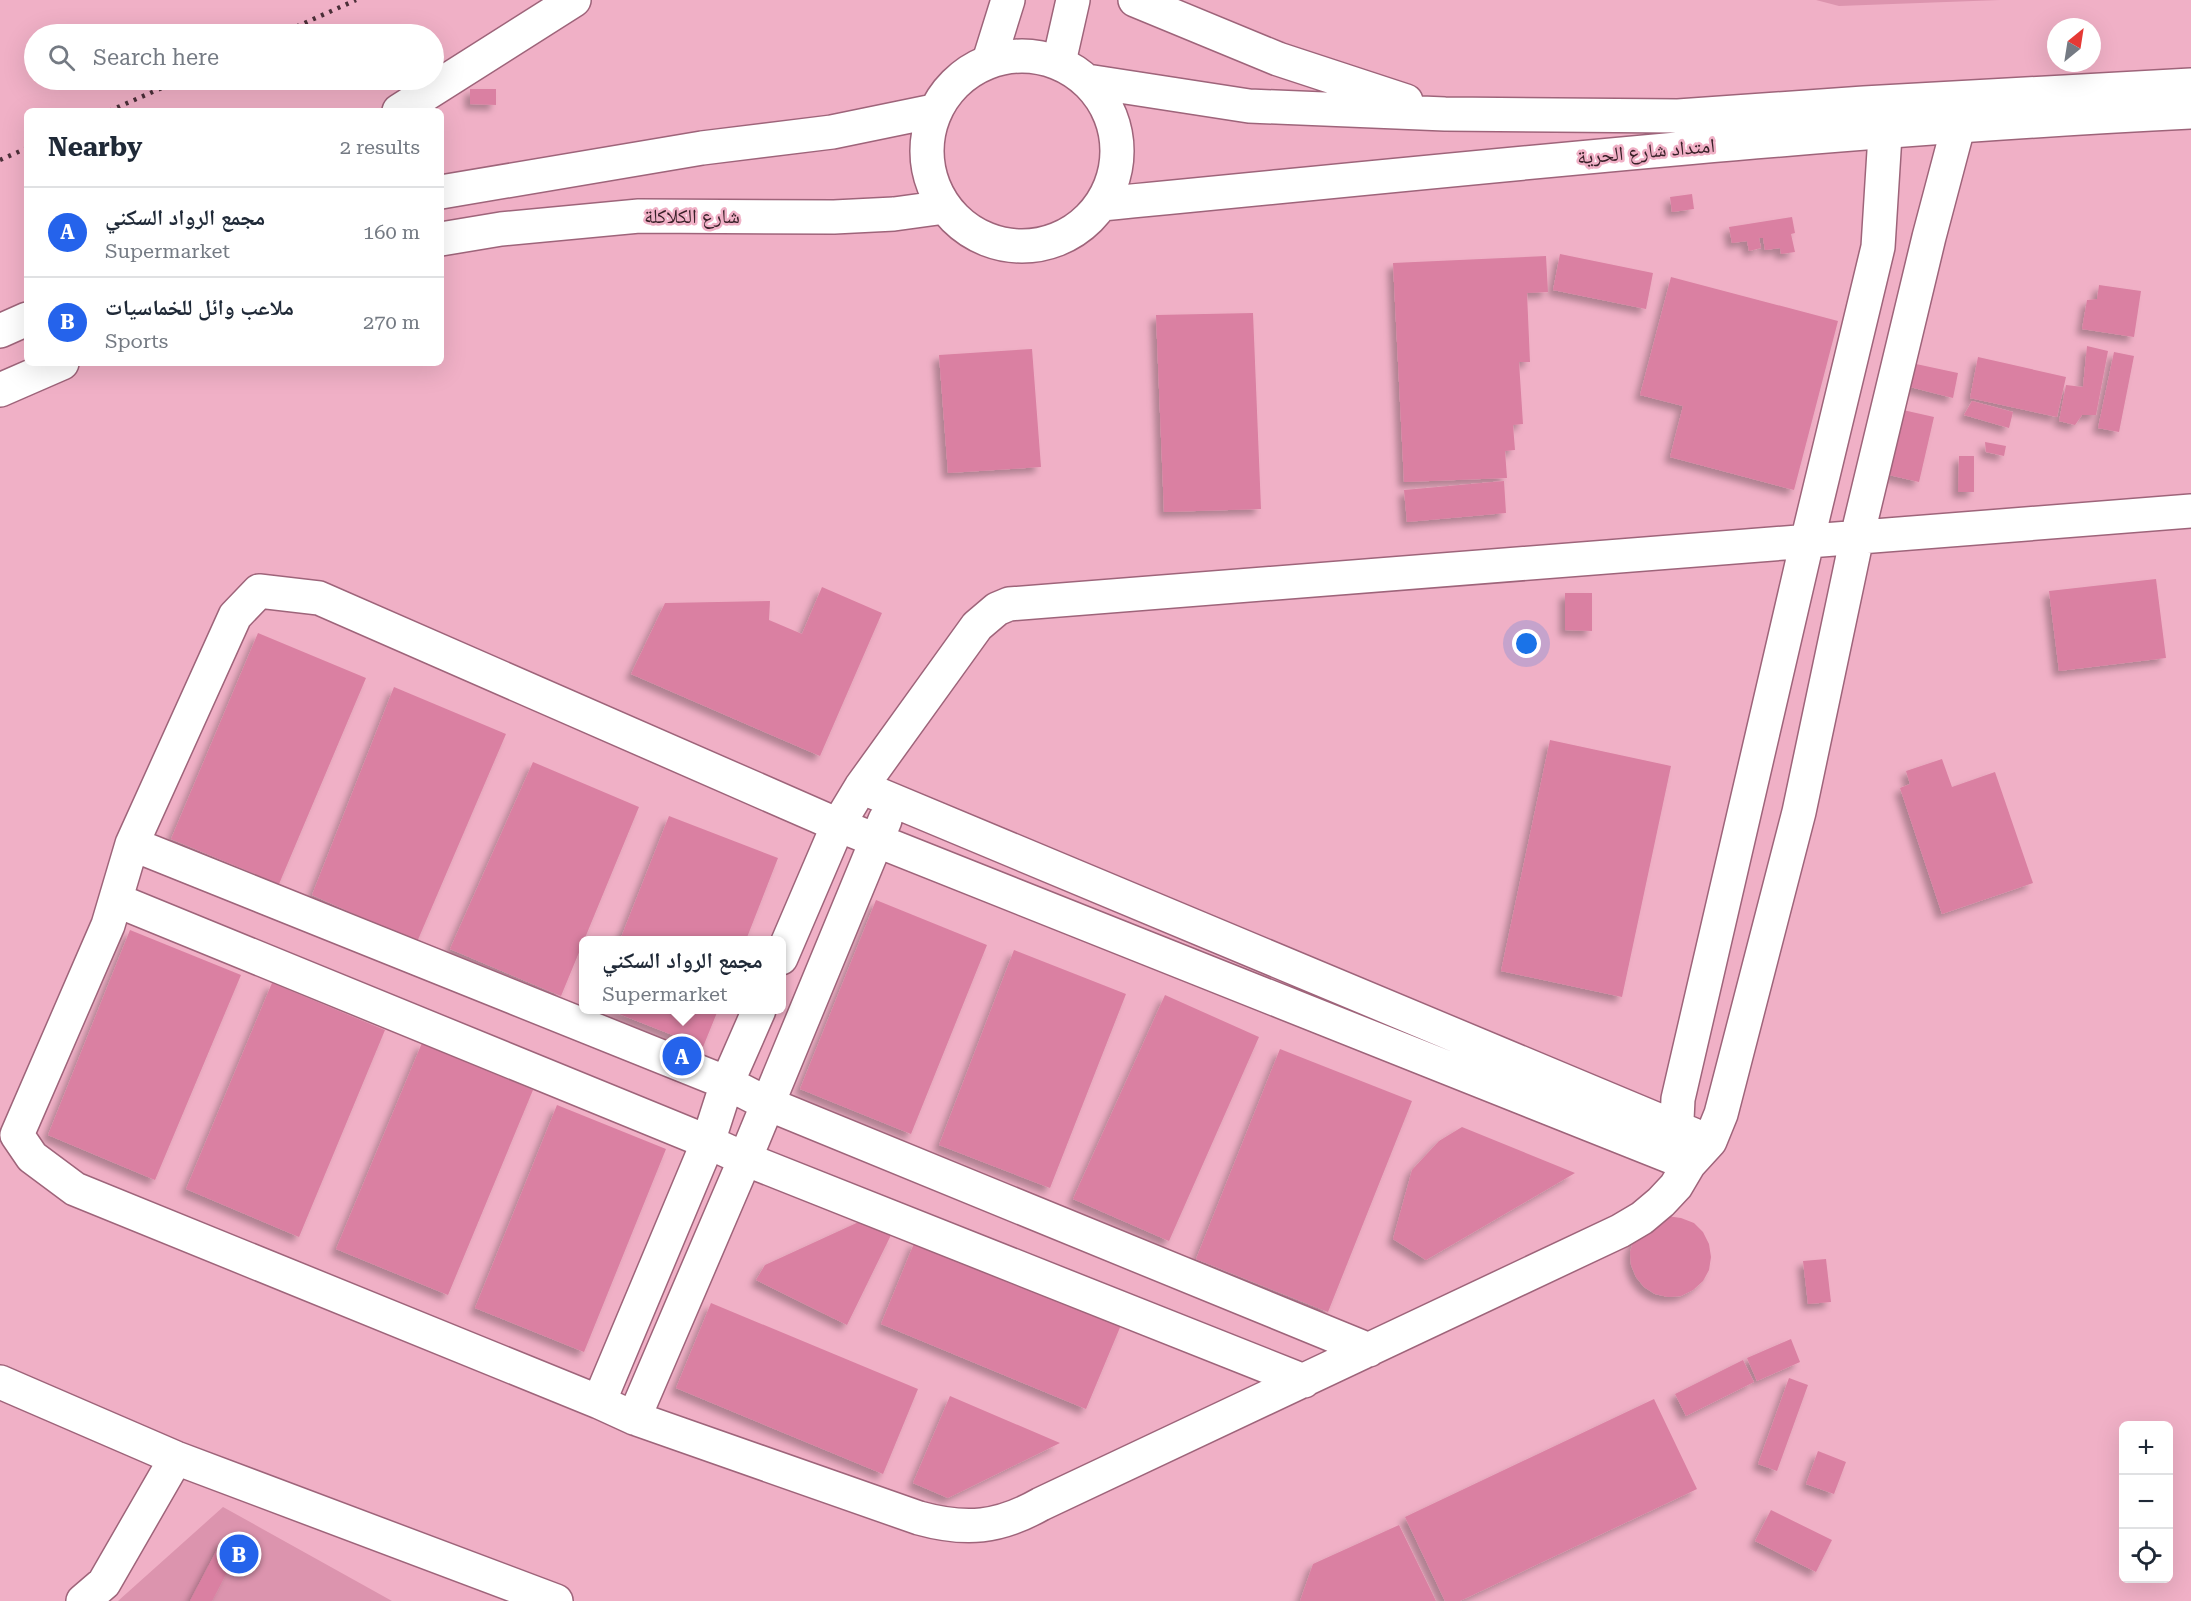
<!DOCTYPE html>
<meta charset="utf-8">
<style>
:root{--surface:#fff;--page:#f6f6f7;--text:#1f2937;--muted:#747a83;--line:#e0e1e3;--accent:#2563eb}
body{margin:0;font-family:"Roboto Serif","Noto Naskh Arabic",serif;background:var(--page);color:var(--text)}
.controls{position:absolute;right:18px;bottom:18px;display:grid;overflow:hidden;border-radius:9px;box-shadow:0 6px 24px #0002}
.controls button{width:54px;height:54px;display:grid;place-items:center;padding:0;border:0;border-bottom:2px solid var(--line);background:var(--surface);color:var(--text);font:30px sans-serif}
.compass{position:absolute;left:2047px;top:18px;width:54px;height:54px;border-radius:50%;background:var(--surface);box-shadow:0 6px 24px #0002;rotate:30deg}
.you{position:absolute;left:1527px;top:644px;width:21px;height:21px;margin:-15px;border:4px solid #fff;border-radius:50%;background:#1a73e8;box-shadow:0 0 0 9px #1a73e833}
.badge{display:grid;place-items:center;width:39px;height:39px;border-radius:50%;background:var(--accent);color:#fff;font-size:20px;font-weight:700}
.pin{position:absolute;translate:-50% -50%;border:3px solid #fff;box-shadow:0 2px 6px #0006}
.popup{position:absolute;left:579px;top:936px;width:207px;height:78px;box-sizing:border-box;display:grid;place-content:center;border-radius:9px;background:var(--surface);filter:drop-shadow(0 2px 4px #0005);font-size:20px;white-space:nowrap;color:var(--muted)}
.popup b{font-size:22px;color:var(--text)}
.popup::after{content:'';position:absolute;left:50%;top:100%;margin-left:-12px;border:12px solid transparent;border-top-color:var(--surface)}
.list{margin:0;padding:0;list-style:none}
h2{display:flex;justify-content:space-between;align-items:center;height:78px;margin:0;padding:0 24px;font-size:26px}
h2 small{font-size:20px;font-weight:400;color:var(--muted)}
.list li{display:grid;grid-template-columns:39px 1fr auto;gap:18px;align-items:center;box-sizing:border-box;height:90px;padding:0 24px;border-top:2px solid var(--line)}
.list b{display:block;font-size:22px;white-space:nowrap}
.list p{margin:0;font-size:20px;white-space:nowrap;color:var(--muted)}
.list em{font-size:20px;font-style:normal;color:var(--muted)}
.icon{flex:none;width:33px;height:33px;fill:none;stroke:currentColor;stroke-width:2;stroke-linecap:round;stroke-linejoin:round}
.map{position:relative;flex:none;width:2191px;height:1601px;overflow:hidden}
.search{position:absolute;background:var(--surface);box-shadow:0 6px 24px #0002;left:24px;top:24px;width:420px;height:66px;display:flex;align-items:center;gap:15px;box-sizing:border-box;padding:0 21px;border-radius:33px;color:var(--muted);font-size:22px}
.panel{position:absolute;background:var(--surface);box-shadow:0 6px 24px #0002;left:24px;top:108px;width:420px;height:258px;border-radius:9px}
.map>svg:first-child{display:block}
.green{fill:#dc94ae}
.building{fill:#da80a2;filter:url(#shadow)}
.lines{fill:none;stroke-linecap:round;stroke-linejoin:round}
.street-casing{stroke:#9e647a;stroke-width:36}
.secondary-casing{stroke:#9e647a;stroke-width:36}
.primary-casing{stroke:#9e647a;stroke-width:36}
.street{stroke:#fff;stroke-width:33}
.secondary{stroke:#fff;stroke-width:33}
.primary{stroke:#fff;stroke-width:33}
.rail{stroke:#4b2f38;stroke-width:4.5;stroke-dasharray:3 6;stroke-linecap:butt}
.labels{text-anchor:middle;stroke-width:5;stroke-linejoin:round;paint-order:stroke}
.street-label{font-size:20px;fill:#382028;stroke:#f0b0c6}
</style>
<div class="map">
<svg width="2191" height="1601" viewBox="0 0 2191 1601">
<defs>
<filter id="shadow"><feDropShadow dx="-5.5" dy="5.5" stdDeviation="3" flood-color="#0004"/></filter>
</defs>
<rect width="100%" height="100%" fill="#f0b0c6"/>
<path class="green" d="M1816,0H2000L1839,6Z
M223,1507L392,1601H118Z"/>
<path class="building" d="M470,89H496V105L470,104Z
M1692,194L1694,209L1672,212L1670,197Z
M1792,217L1795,233L1791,234L1795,252L1781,254L1780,248L1765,250L1763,238H1759L1761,248L1749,251L1747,241L1732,243L1729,227Z
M1560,254L1653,273L1646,309L1553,290Z
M1546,256L1548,292L1527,293L1530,362H1519L1523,424L1513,425L1515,450L1505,451L1507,478L1404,482L1393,263Z
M1671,277L1838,321L1794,490L1670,457L1683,406L1640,395Z
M2099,285L2141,291L2134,337L2082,329L2087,300L2097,299Z
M1253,313L1261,509L1164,512L1156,315Z
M2087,346L2108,351L2096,415H2082L2075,425L2059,421L2066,385L2083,387Z
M1032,349L1041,467L948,473L939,355Z
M2114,352L2134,356L2119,432L2098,428Z
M1978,357L2066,377L2057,417L1970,398Z
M1916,364L1958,373L1953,398L1910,387Z
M1972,401L2013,412L2009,428L1964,415Z
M1903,410L1934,417L1919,482L1889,475Z
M1985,442L2006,446L2004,456L1986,452Z
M1959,456H1974V492H1958Z
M1504,481L1506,513L1407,522L1404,490Z
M2156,579L2166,658L2059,671L2049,591Z
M822,587L882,613L820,756L631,674L665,603L770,601L769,620L802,634Z
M1565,593H1592V631L1565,630Z
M258,633L366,678L279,884L171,839Z
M394,687L506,734L417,942L312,895Z
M1550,740L1671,766L1622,997L1501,971Z
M1942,759L1952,787L1995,772L2033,883L1942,914L1900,788L1910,784L1906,771Z
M533,762L639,807L561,996L450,949Z
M669,816L778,858L746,940H620Z
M876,900L987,945L911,1134L800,1089Z
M130,930L241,975L155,1180L48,1135Z
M1014,950L1126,994L1050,1188L939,1145Z
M272,983L385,1030L299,1237L186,1189Z
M1165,995L1259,1037L1169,1241L1073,1199Z
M609,1010H718L703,1047Z
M422,1043L533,1090L448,1295L336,1249Z
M1280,1049L1412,1101L1328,1312L1196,1259Z
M557,1105L666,1149L584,1352L475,1308Z
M1462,1127L1575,1173L1426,1260L1393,1239L1412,1170L1439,1141Z
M1667,1216L1681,1218L1694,1223L1703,1232L1709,1244L1711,1257L1709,1270L1703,1281L1693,1290L1681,1296L1668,1297L1655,1294L1644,1287L1636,1277L1631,1265L1630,1252L1634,1239Z
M863,1220L891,1235L847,1325L756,1280L765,1265Z
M915,1241L1121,1325L1086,1409L881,1324Z
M1826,1259L1831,1302L1808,1304L1803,1261Z
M711,1303L918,1389L883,1474L676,1388Z
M1791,1339L1800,1362L1757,1381L1747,1358Z
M1743,1360L1754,1382L1686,1416L1675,1394Z
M1789,1378L1808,1385L1777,1471L1758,1464Z
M950,1396L1060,1443L948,1498L913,1483Z
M1654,1399L1697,1489L1460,1601H1445L1405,1517Z
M1818,1451L1846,1462L1834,1494L1806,1484Z
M1771,1510L1832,1540L1816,1572L1755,1541Z
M1399,1525L1436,1601H1300L1313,1564Z
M222,1540L239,1549L212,1601H190Z"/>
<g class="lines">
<defs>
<path id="street" d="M861,787L1694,1135
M132,844L727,1083L768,1104L1369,1350
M116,900L708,1142L745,1159L1304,1381
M781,958L838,825L861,787L977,626L997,609L1009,604L2191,511
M1689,1164L838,825L319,598L259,591L235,616L132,844L108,925L17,1135L32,1157L75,1189L599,1402L634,1418L919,1518C966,1531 999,1528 1041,1504L1620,1231L1642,1218L1661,1202L1676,1186L1689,1164L1710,1141L1721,1114L1799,812L1857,537L1929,237L1965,101
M1689,1164L1676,1140L1678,1099L1807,542L1878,247L1887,103
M0,1382L176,1458L556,1601
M599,1402L708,1142L727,1083L759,1010
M634,1418L745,1159L885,820
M83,1601L104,1583L176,1458"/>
<path id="secondary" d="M989,61L1008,0
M1059,62L1073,0"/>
<path id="primary" d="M1135,0L1278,59L1406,101
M927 151a95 95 0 1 1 190 0a95 95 0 1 1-190 0Z
M1087,81L1249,106L1445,114L1678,116L1864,103L2191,85
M399,111L574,0
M441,192L702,148L832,132L934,111
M1102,204C1465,169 1827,130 2191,112
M441,239L501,229L639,216L834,217L894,214L945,207
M0,331L27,319
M0,390L62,363"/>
</defs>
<use href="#street" class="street-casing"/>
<use href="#secondary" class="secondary-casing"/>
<use href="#primary" class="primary-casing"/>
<use href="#street" class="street"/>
<use href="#secondary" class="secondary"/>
<use href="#primary" class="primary"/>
<path class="rail" d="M280,34L356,0
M109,111L180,80
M0,160L27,148"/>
</g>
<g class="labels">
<g class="street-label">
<text transform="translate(1646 151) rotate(-5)" y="7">امتداد شارع الحرية</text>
<text x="692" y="223">شارع الكلاكلة</text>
</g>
</g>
</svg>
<div class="controls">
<button>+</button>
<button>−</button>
<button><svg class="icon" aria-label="locate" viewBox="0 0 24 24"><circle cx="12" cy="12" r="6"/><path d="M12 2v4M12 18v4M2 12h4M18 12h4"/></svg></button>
</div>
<svg class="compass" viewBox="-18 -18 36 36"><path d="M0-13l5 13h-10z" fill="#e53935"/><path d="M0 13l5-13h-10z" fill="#747a83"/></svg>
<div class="you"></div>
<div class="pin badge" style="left:682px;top:1056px">A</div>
<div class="popup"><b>مجمع الرواد السكني</b>Supermarket</div>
<div class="pin badge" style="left:239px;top:1554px">B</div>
<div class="search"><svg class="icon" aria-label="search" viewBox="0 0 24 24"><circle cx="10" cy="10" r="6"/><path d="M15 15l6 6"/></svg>Search here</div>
<section class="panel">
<h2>Nearby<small>2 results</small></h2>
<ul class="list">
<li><span class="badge">A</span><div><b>مجمع الرواد السكني</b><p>Supermarket</p></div><em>160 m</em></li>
<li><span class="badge">B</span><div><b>ملاعب وائل للخماسيات</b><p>Sports</p></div><em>270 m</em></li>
</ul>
</section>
</div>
